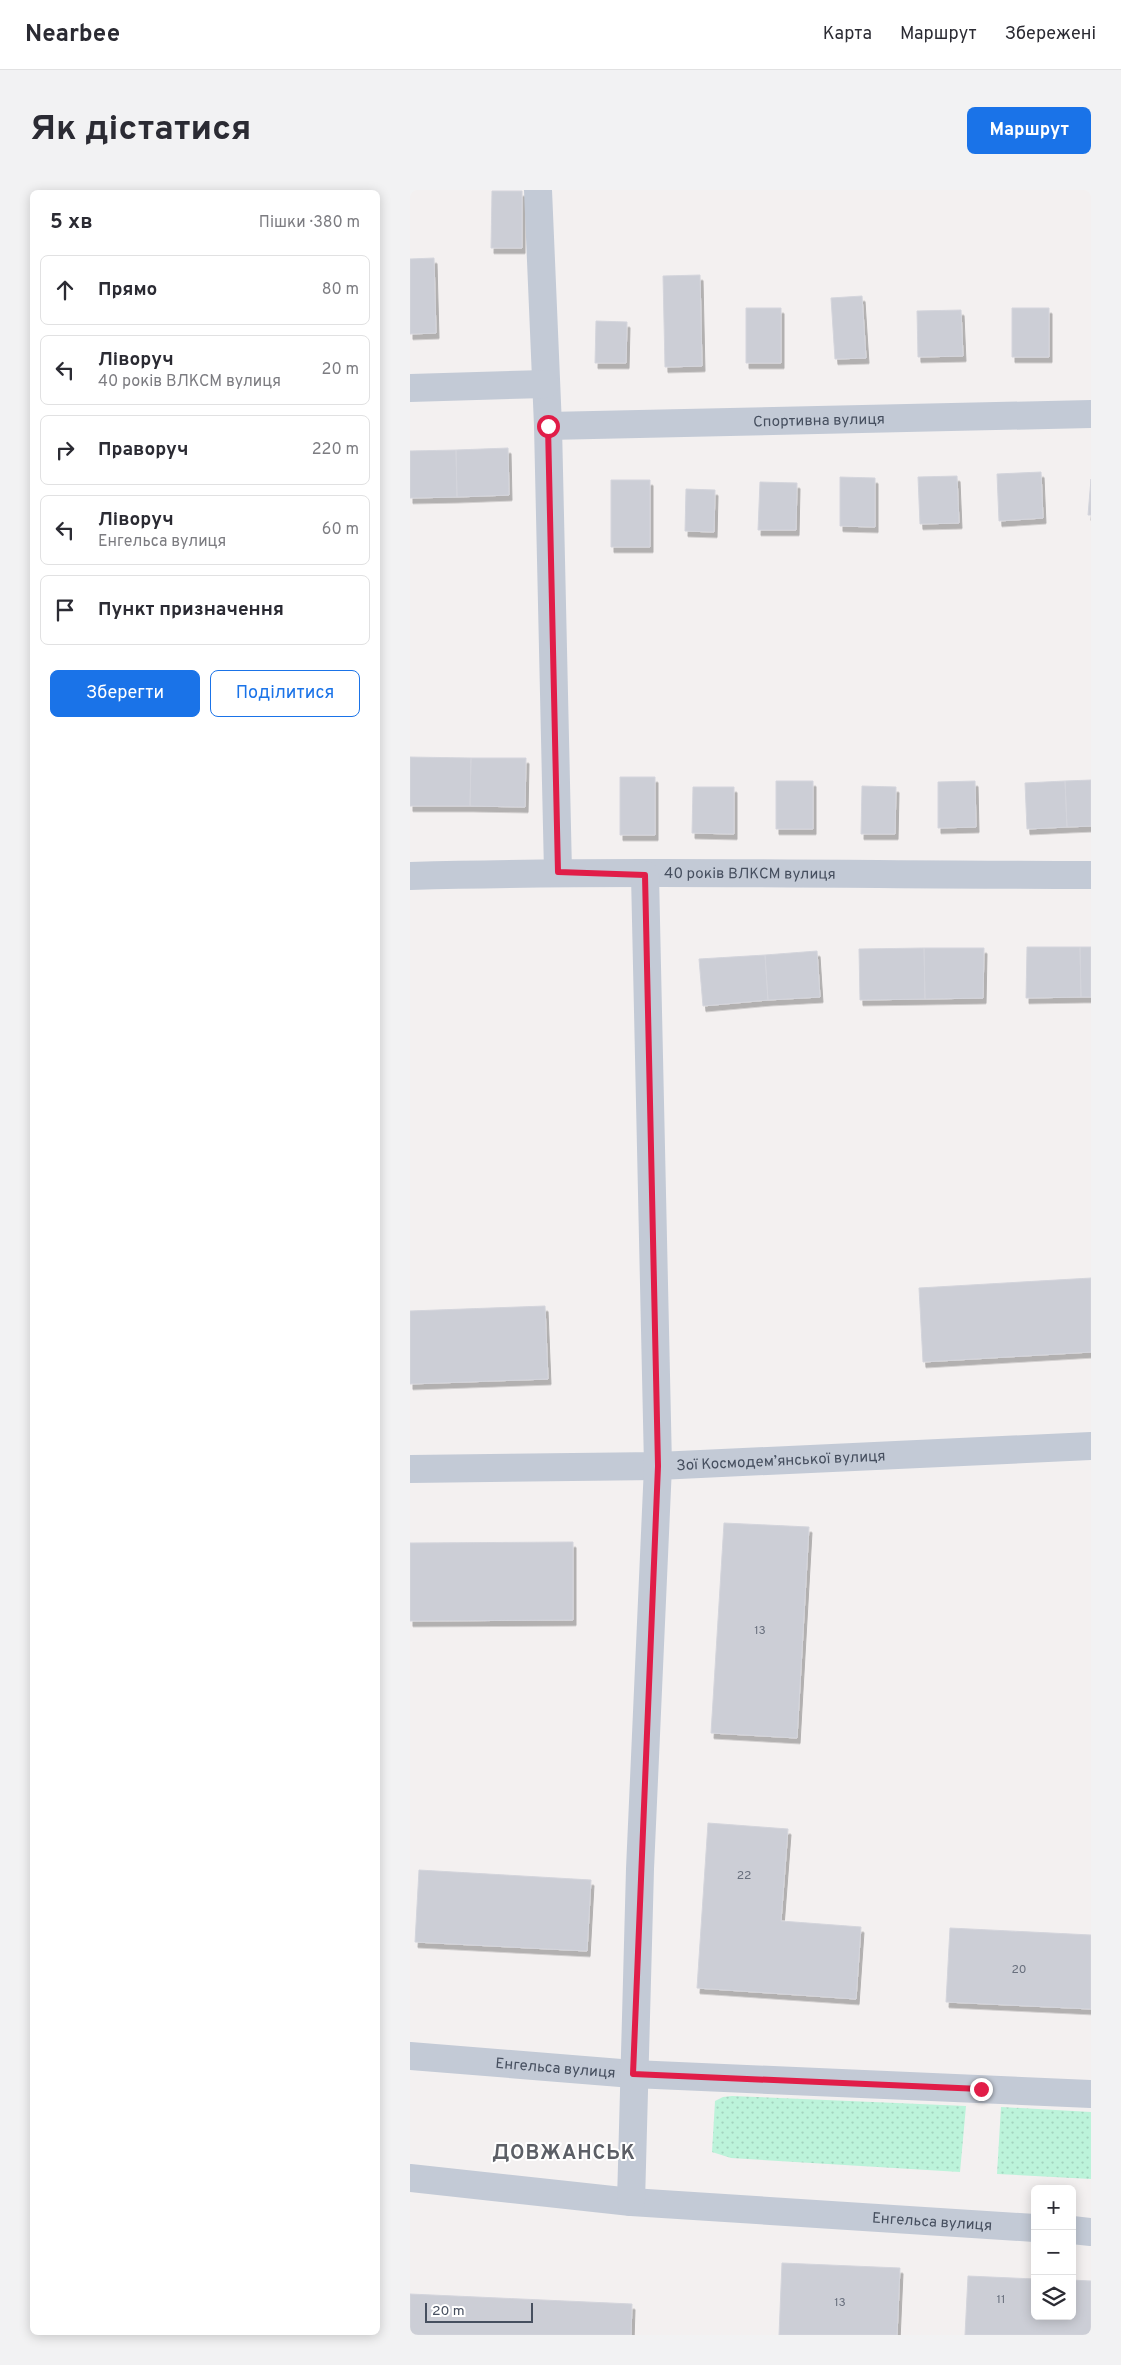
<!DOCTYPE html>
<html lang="uk">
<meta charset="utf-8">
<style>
:root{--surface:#fff;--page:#f2f2f3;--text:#2b2b33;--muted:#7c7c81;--line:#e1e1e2;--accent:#1a73e8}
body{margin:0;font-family:Overpass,sans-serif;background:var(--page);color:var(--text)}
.controls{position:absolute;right:15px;bottom:15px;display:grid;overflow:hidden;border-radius:8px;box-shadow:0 2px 12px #0003}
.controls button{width:45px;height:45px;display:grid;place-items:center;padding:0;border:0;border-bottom:1px solid var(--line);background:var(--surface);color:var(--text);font:25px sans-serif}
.scale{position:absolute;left:15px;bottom:12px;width:108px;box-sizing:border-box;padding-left:5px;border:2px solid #464f5f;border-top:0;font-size:14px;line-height:18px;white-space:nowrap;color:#464f5f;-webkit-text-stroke:4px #fff;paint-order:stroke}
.stop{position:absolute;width:15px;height:15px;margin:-11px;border:4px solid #e11d48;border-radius:50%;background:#fff}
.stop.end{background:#e11d48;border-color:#fff;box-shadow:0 1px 5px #0008}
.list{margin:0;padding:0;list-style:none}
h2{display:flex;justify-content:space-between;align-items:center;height:65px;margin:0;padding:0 20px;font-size:21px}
h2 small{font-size:16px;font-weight:400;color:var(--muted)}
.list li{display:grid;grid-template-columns:32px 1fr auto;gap:15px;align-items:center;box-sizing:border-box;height:70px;margin:0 10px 10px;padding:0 10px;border:1px solid var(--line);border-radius:8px}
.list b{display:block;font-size:19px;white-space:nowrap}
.list p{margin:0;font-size:16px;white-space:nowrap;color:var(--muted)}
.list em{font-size:16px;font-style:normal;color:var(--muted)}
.actions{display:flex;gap:10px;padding:15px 20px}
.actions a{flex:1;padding:11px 0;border:1px solid var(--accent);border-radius:8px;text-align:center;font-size:18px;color:var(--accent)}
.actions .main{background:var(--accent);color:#fff}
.icon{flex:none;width:28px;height:28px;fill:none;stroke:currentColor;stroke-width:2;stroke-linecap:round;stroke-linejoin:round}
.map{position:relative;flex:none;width:681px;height:2145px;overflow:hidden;border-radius:8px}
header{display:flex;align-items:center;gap:30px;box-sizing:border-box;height:70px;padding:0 25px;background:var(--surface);border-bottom:1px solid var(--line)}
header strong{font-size:24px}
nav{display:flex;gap:28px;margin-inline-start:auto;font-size:18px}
.intro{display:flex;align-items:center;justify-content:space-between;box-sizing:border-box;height:120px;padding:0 30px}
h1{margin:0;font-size:35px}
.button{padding:12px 22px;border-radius:8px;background:var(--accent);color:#fff;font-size:18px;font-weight:700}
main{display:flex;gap:30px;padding:0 30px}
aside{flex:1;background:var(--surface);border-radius:8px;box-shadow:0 2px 12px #0003}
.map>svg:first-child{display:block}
.grass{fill:url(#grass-dots)}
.building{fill:#ccced6;stroke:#d4d5dc;filter:url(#shadow)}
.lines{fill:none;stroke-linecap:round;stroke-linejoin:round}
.minor{stroke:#c3cad6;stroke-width:28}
.route{stroke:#e11d48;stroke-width:6}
.labels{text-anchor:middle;stroke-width:4;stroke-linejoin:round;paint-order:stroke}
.number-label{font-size:12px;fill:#686f7d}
.street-label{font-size:15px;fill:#464f5f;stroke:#fff}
.district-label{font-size:20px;font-weight:bold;letter-spacing:1px;fill:#5c5f66;stroke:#fff}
</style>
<header>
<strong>Nearbee</strong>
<nav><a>Карта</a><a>Маршрут</a><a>Збережені</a></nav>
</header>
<div class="intro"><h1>Як дістатися</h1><a class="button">Маршрут</a></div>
<main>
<aside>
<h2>5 хв<small>Пішки · 380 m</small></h2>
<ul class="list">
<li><svg class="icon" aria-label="ahead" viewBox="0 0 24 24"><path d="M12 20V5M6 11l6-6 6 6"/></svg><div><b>Прямо</b></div><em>80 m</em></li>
<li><svg class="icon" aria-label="left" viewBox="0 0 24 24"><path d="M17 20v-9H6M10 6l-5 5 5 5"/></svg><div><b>Ліворуч</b><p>40 років ВЛКСМ вулиця</p></div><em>20 m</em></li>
<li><svg class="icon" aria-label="right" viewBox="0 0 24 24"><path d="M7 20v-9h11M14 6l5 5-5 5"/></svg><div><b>Праворуч</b></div><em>220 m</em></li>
<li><svg class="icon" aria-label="left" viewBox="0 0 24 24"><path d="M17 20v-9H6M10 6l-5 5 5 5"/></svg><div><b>Ліворуч</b><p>Енгельса вулиця</p></div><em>60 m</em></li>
<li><svg class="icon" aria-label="arrive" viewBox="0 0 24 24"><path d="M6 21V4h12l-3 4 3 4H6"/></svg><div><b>Пункт призначення</b></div></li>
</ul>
<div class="actions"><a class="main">Зберегти</a><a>Поділитися</a></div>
</aside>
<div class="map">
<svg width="681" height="2145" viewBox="0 0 681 2145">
<defs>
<pattern id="grass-dots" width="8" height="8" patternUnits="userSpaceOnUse" patternTransform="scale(1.25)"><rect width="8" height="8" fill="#bcf3da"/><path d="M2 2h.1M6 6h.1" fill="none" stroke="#a3d2be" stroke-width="1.8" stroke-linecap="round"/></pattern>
<filter id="shadow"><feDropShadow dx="3" dy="5.5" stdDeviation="0" flood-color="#0004"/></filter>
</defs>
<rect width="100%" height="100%" fill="#f3f0f0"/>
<path class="grass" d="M322,1906L556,1916L550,1982L321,1968L302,1962L305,1911L313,1907Z
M591,1917L681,1922V1989L587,1984Z"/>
<path class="building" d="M82,1H112V58H81Z
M24,68L26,143L0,144V69Z
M290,85L292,176L255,177L253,86Z
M452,106L456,168L425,169L421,108Z
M336,118H371V173H336Z
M602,118H639V167H602Z
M551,120L553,166L508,167L507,121Z
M186,131L217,132L216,173H185Z
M98,258L99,305L47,307L46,260Z
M46,260L47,307L0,308V261Z
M631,282L633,328L589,331L587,284Z
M547,286L549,333L510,334L508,287Z
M430,287L465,288V337L430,336Z
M681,289V325H678Z
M201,290H240V357H201Z
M350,292L387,293L386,340H348Z
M276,299L305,300L304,342L275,341Z
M0,567L61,568L60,616H0Z
M61,568H116L115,617L60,616Z
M210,587H245V645H210Z
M681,590V636L657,637L655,591Z
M366,591H403V639H366Z
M565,591L566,637L528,638V592Z
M655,591L657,637L617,639L615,593Z
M452,596L486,597L485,644H451Z
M283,597H324V644L282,643Z
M617,757H670L671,807L616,808Z
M670,757H681V807H671Z
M514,758H574L573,808L515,809Z
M514,758L515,809L450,810L449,759Z
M407,761L410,807L358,810L355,765Z
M355,765L358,810L293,816L289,769Z
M681,1088V1162L513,1172L509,1098Z
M135,1116L138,1189L0,1194V1121Z
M314,1333L399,1337L387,1548L301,1543Z
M163,1352V1430L0,1431V1353Z
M298,1633L378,1639L371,1731L451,1737L446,1809L287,1798Z
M9,1680L181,1690L177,1761L5,1752Z
M540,1738L681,1745V1819L536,1812Z
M372,2073L490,2078L487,2145H369Z
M558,2086L625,2089V2126H662V2090L681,2091V2145H555Z
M0,2104L222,2114L221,2145H0Z"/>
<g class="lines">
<g class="minor">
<path d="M128,0L138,236L148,682"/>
<path d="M0,198L135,194"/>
<path id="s1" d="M138,236L681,224"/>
<path id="s2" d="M0,686C227,680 454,685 681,685"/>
<path id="s3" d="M0,1279L248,1276L681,1256"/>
<path id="s4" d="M0,1866L223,1884L681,1904"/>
<path id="s5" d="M0,1988L221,2012L625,2038"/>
<path d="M221,2012L230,1679L248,1276L235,685"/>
<path d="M662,2040L681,2042"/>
</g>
</g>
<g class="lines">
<path class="route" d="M138,236L148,682L235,685L248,1276L223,1884L571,1899"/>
</g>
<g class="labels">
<g class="number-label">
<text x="350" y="1444">13</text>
<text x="334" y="1689">22</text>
<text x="609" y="1783">20</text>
<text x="591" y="2113">11</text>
<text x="430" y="2116">13</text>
</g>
<g class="street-label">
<text dy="5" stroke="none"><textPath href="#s1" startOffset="271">Спортивна вулиця</textPath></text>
<text dy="5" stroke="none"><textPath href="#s2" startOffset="340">40 років ВЛКСМ вулиця</textPath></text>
<text dy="5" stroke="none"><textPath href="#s3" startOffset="371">Зої Космодем’янської вулиця</textPath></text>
<text dy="5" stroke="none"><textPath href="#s4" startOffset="146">Енгельса вулиця</textPath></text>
<text dy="5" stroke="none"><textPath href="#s5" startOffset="524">Енгельса вулиця</textPath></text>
</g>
<g class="district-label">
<text x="154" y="1969">ДОВЖАНСЬК</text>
</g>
</g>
</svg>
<div class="controls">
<button>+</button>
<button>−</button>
<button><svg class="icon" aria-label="layers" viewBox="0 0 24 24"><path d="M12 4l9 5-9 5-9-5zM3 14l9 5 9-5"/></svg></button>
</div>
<div class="scale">20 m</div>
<div class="stop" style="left:138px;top:236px"></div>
<div class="stop end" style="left:571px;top:1899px"></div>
</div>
</main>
